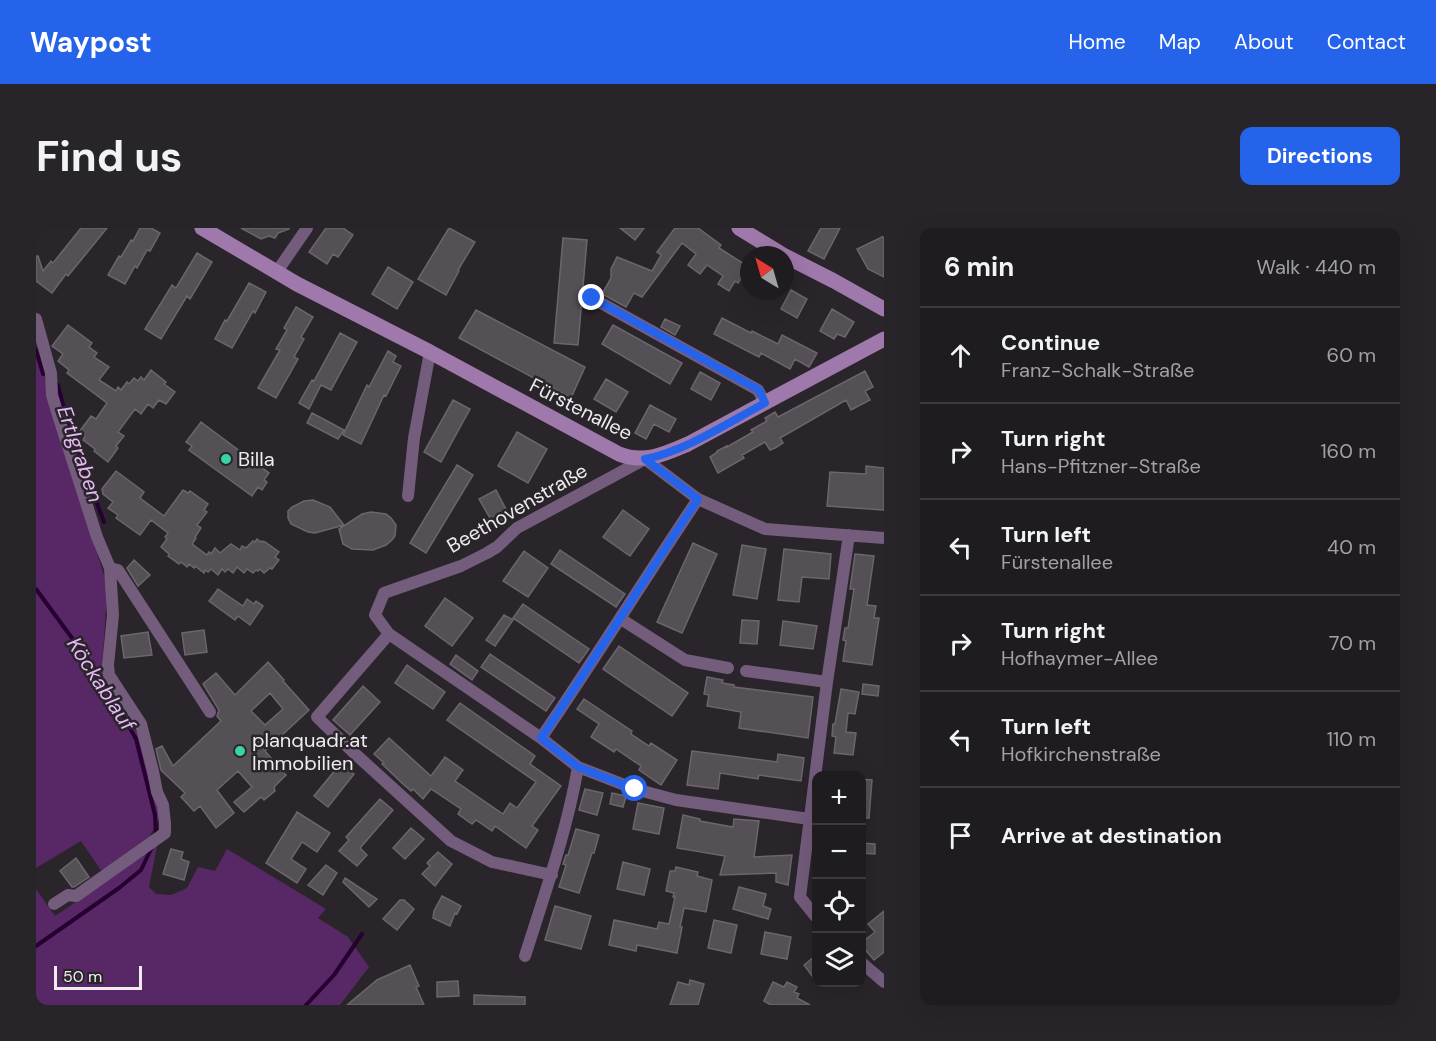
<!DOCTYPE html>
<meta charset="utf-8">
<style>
:root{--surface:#1f1c20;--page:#272529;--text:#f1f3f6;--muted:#a1a1a5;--line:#3c3a3e;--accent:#2563eb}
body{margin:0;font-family:"DM Sans",sans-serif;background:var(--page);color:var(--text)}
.controls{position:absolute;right:18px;bottom:18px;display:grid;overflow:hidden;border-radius:12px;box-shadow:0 6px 24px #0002}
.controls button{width:54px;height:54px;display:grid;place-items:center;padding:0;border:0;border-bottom:2px solid var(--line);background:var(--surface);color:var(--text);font:30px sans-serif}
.compass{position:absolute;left:704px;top:18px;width:54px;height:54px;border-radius:50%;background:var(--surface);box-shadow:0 6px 24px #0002;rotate:323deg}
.scale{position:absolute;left:18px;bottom:15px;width:88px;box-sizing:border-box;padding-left:6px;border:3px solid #efecf0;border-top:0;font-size:16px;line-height:21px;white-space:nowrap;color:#efecf0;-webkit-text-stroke:4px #29252a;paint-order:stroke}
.stop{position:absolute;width:18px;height:18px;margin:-14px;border:4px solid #2563eb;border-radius:50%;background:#fff}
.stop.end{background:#2563eb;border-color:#fff;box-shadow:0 2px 6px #0008}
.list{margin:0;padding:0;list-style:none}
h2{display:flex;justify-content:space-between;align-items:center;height:78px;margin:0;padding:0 24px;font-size:26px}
h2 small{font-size:20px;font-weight:400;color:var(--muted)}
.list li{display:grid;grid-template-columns:39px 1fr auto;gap:18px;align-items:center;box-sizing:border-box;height:96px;padding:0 24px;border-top:2px solid var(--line)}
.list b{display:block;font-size:22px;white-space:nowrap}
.list p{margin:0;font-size:20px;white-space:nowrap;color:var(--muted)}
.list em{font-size:20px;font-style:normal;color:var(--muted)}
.icon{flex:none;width:33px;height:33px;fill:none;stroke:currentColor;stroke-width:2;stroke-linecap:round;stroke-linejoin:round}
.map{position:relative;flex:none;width:848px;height:777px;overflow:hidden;border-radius:12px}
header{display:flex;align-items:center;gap:36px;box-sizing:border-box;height:84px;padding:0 30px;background:var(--accent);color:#fff}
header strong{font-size:28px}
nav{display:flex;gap:33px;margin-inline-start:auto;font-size:21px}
.intro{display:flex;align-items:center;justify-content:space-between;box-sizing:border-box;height:144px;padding:0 36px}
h1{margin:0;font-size:42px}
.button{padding:15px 27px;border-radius:12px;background:var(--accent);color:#fff;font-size:21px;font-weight:700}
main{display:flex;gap:36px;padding:0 36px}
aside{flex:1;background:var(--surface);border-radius:12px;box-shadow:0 6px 24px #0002}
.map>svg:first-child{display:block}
.green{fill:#582766}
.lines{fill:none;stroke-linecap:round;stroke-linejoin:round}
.stream{stroke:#260030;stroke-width:4}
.building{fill:#545056;stroke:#6b666c;stroke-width:1.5;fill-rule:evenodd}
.street{stroke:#745c7c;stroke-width:12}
.secondary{stroke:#a079ac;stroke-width:15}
.route{stroke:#2563eb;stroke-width:8}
.poi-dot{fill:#38d4a6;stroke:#29252a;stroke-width:2}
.labels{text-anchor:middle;stroke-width:5;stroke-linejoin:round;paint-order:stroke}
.street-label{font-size:20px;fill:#efecf0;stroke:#29252a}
.poi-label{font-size:20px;fill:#efecf0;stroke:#29252a;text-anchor:start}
.water-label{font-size:21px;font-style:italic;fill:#e6b8f4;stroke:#29252a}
</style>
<header>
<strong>Waypost</strong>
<nav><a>Home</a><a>Map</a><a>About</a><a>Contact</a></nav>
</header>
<div class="intro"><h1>Find us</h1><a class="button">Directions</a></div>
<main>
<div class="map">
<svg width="848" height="777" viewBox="0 0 848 777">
<rect width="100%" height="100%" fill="#29252a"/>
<path class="green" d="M0,119L33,234L70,354L71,366L66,439L69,452L102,506L126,584L114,608L66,644L45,613L0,640Z
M115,618H121L113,659L120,666L135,667L151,660L162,639L179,643L191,621L290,681L282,690L312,709L333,739L304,777H0V661L19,688L72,652Z"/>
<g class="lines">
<path class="stream" d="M0,122L7,146
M22,157C33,204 51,249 68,294
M0,361L69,455L100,511L119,587L120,607
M0,718L83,660L105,642L116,619
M270,777L298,747L326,706"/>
</g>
<path class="building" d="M45,0H71L32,48L30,46L16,65L0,53V28H2L7,43L15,33L17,35Z
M104,0H115L124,5L114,23L111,22L101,40L99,38L89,56L72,47L83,28L85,29L95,12L97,13Z
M205,0H252L253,1L242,5L239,10L233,8L225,11Z
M290,0H307L317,7L302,29L297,26L291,36L273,24Z
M413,0L439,14L422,42L423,43L410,67L382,51Z
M584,0H608L599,12Z
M639,0H662L685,17L683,20L713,39L702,55L699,53L693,63L682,56L687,48L671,37L664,46L652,37L660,26L646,15L606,69L598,65L590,79L566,66L575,50V41L581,29L616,43L625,27L621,24Z
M785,0H804L788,31L772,23Z
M848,8V49L832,41L821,21Z
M527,10L551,12L542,117L518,115Z
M161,25L176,34L154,71L151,68L125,111L109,101L136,57L140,60Z
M352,39L377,54L361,81L336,66Z
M213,55L230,64L219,85L217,83L196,120L179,111L189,92L191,93Z
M755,62L771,71L761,90L745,81Z
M260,79L277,89L265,109L268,111L258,129L262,131L240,170L222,160L244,122L240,121L251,102L248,100Z
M796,81L818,94L809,109L801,106L798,111L784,103Z
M440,82L549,139L535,170L423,110Z
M686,90L715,105L716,103L742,116L746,107L781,125L773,139L759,131L754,141L725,125L723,129L678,106Z
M629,91L644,98L639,107L625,99Z
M32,97L56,115L53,119L61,125L58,129L73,139L63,152L80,163L82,159L85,162L91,154L93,156L98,150L102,153L105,149L108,152L115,142L130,154L128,156L139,164L130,176L123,172L117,180L112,176L105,186L99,181L82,204L88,208L80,218L82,220L72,234L58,223L59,221L47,212L49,208L43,204L55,188L60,191L71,175L31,145L33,142L22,133L27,126L16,118Z
M577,97L646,135L634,156L566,116Z
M304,105L321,114L295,162L285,157L273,181L263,175L276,152L278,153Z
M352,123L360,128L357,134L365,138L350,168L348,167L325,216L307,207L331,157L333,159Z
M829,143L837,159L829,163L834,172L815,182L810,172L744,210L747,215L739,220L734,222L729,214L706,227L708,230L682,245L674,229L681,224V223L691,218V219L717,204L715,202L731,193L729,190L739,184L742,189Z
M664,144L684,155L675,172L655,161Z
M570,151L592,164L580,184L558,171Z
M417,172L434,181L405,234L388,224Z
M614,177L640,191L633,204L618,196L610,211L599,205Z
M276,185L308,202L302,211L271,195Z
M165,194L233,245L228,252L231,254L226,262L222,259L216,268L153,222L156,218L150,214Z
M481,204L511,221L492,255L462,238Z
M421,237L437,247L390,325L374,315Z
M830,238L848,240V282L791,278L794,244L830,246Z
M80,243L108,264L104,270L128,288L147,262L152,265L154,263L172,276L168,282L171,284L161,297L165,300L159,309L160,310L156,316L171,327L173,324L175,326L179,320L184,325L195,316L204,322L206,318L210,320L217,313L219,314L221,311L225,314L226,313L229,314L243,324L239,329L243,332L236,341L234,340L228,345L224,341L222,343L220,342L217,345L211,341L208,345L201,339L197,345L192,341L189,344L186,341L182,347L175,341L172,344L169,342L168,345L159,338L158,340L153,336L151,339L145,334L143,336L132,328L133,326L125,319L131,311L129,309L132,305L115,292L104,307L80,290L82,287L72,280L77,274L67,266L66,261Z
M460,262L474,289L458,297L443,271Z
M277,272L294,279L308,297L279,305L272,304L255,296L252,290V283L256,279L268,273Z
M587,282L613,301L594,328L567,309Z
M335,284L350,286L355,290L360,297L359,308L356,312L350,317L337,322L316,321L307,316L303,301L326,286Z
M657,315L681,326L646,405L621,394Z
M706,317L730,321L721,371L697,367Z
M748,321L795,326L793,351L766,349L763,374L742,372Z
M524,322L589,366L580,379L515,336Z
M488,323L512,340L492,369L467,353Z
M819,326L838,328L831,377L840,378L838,390H843L836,437L807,433L810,413L807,412L809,400H812L818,361H814Z
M98,332L114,347L102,358L91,340Z
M182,361L207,378L211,371L218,376L220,373L227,378L214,397L202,388L199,392L173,373Z
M409,370L437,390L416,418L389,398Z
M487,376L553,421L543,435L477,390Z
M468,387L477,392L459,418L450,412Z
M706,392L723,393L721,416L704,415Z
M747,393L781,398L777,421L744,417Z
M168,402L171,424L149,427L146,405Z
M112,404L116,427L88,430L85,408Z
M583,418L652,465L636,488L567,441Z
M454,426L519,470L510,483L445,439Z
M420,427L442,443L436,452L414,436Z
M232,434L248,452L247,453L273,482L229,523L250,547L238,559L239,563L228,572L225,569L208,584L198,574L216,559L202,543L181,562L198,585L180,600L164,578L158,583L145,569L149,565L125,542L120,521L126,518L137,538L185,493L181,488L183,482L167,456L180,445L199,467ZM234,465L247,481L229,497L215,483Z
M371,437L409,464L397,481L359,455Z
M671,449L687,452L686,455L698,457V459L777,469L772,510L703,500L705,484L671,478L673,467L668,466Z
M827,456L843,458L842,468L826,466Z
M327,458L344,474L314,507L297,492Z
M805,461L823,464L819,486L812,485L810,504L820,505L817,527L798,525L800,509L796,508L797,496H799Z
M548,471L596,503L595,506L613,518L615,515L641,532L625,557L603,542L605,538L580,521L578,524L555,509L563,496L541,481Z
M424,475L499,528L494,536L525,558L496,598L502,602L490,620L459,598L456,603L440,592L436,596L422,586L425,581L395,561L387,571L377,561L375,563L367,556L346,536L348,535L338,526L353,510L395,548L409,529L427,542L419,553L467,586L474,575L481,580L500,554L411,492Z
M656,523L741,534L742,526L768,530L765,553L723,547L722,551L684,545L682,561L651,557Z
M305,535L318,546L292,579L278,568Z
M825,551L836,552L833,590H825Z
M549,561L567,565L561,587L543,582Z
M576,565L590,568L587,579L574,576Z
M344,571L357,582L324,620L331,627L321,638L303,623L313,612L310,609Z
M602,575L628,580L623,606L597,601Z
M261,584L294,605L281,624L266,614L255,631L270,641L261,655L230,635Z
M647,587L664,591V593L697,599L698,591L723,593L718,629L756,627L752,657L740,654V645L684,647L689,628L641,620Z
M375,600L388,611L369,631L357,620Z
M540,601L563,607L558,625H556L543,665L523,659L530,637L527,636L530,627H532Z
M825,615L839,616V626L825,625Z
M135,621L147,624L145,631L153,634L148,652L127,646Z
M402,624L416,636L399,658L386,646L394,638L391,635Z
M40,630L53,649L38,659H36L24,643Z
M587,634L614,641L608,667L581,661Z
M290,637L301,645L287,667L272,657Z
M640,639L662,644L661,648L676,652L670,684L648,680L644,699H646L641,725L601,717L600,723L573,717L578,692L621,701L623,694L633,696L639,669H637L638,665L630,663L634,643H639Z
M309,650L341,671L333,679L307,654Z
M703,659L730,666L727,678L735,681L732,691L697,681Z
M406,668L425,678L421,686L419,685L414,698L397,690L398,683Z
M364,672H368L378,681L361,702L347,691Z
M519,678L555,688L545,721L509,712Z
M848,683V724L838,732L825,717V715L839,704L832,696Z
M678,692L701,697L695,725L672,720Z
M729,704L755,709L751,731L725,726Z
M780,727V753L768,737Z
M374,737L383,758L380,759L388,777H311L341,752Z
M654,752L668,756L662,777H634L642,754L653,757Z
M422,753L423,768L401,769V754Z
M737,754L748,759L751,754L761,759L758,764L763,766L761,770L774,777H735L728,773Z
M438,767L489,769V777H438Z"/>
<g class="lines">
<path class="street" d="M240,45L271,0
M556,70L722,162L729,175
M0,91L15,145L16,167L22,187L61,309L74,340L77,387L72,437L73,447L105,496L117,543L121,564L127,577L129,595V605L40,668L32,667L18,676
M372,268L378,210L394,124
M74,340L82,342L174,484
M585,391L649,432L692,440
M353,406L505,510L542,539L599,561L640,572L773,591
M710,443L791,454
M505,510C559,431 609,350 662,271
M516,647L456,634L415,613L316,523L281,489L353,406L339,387L348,365L425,338L451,325L461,319L481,300L609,231L662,271L729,301L848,310
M780,689L764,669L791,454L813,307
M489,728C509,665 531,603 542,539
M826,735L848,754"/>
<path class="secondary" d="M166,0L261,56L394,124L583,226C608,236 629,226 652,216L848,111
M703,0L747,27
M749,28L798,53L848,81"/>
</g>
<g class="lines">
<path class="route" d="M556,70L723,162L729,175C693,194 650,223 609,231L662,271C609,350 559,431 505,510L542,539L599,561"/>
</g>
<g class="poi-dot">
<circle cx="190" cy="231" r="6"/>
<circle cx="204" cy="523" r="6"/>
</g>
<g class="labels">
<g class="street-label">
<text transform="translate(545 181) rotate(27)" y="7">Fürstenallee</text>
<text transform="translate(481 280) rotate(-30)" y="7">Beethovenstraße</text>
</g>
<g class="poi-label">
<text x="202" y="238">Billa</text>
<text x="216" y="519">planquadr.at<tspan x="216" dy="23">Immobilien</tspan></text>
</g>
<g class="water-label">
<text transform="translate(44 226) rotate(71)" y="7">Ertlgraben</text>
<text transform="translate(65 456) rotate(57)" y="7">Köckablauf</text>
</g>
</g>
</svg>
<div class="controls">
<button>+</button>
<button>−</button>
<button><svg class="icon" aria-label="locate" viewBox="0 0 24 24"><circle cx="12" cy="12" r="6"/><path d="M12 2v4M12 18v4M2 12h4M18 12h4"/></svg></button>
<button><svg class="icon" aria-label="layers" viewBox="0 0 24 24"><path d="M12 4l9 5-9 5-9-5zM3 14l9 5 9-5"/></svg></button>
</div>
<svg class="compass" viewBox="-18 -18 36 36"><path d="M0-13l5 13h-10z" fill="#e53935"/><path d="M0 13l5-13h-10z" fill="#a1a1a5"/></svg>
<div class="scale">50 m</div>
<div class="stop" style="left:599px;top:561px"></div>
<div class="stop end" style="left:556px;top:70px"></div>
</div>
<aside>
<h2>6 min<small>Walk · 440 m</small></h2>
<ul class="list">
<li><svg class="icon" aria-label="ahead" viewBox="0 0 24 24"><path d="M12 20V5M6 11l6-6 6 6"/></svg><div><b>Continue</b><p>Franz-Schalk-Straße</p></div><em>60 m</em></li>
<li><svg class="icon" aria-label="right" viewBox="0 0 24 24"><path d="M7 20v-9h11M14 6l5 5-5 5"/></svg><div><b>Turn right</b><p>Hans-Pfitzner-Straße</p></div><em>160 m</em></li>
<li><svg class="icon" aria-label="left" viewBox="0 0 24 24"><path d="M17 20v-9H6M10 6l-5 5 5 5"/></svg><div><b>Turn left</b><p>Fürstenallee</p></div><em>40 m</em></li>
<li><svg class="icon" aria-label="right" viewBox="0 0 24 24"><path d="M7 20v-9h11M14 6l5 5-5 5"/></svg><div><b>Turn right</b><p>Hofhaymer-Allee</p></div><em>70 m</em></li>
<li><svg class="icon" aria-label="left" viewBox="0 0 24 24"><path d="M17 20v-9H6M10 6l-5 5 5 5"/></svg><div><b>Turn left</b><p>Hofkirchenstraße</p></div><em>110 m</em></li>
<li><svg class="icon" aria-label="arrive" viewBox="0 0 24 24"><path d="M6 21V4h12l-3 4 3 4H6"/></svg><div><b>Arrive at destination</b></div></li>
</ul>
</aside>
</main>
